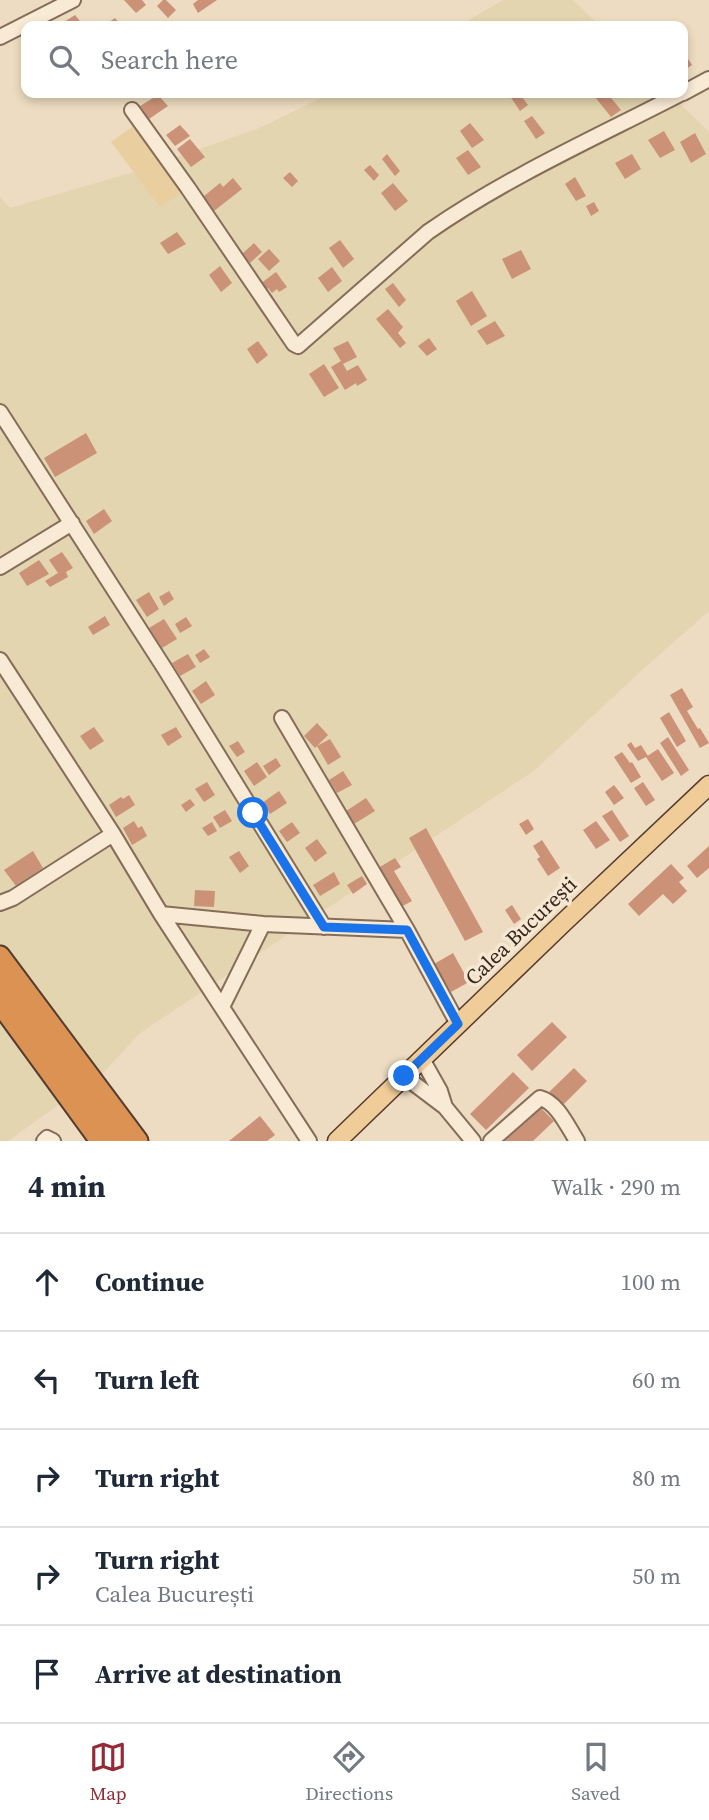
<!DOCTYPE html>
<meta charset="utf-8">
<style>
:root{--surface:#fff;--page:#f2f2f3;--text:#1f2937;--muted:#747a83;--line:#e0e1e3;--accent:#942a36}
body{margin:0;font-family:"Source Serif 4",serif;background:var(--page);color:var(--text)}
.stop{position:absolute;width:21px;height:21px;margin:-16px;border:5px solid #1a73e8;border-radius:50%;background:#fff}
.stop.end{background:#1a73e8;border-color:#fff;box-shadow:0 2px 7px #0008}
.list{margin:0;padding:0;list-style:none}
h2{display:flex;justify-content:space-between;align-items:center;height:91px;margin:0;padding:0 28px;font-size:30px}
h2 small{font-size:23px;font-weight:400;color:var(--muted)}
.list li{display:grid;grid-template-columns:46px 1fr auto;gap:21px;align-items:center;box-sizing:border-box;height:98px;padding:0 28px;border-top:2px solid var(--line)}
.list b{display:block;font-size:26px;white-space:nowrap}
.list p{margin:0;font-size:23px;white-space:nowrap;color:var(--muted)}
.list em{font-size:23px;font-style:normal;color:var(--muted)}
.icon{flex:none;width:38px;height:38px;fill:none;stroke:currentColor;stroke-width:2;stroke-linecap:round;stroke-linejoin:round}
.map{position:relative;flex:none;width:709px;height:1141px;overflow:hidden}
.search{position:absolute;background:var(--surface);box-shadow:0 4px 10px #0003;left:21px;right:21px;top:21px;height:77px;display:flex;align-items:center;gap:18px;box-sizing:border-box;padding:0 24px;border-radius:14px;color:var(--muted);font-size:26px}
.sheet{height:581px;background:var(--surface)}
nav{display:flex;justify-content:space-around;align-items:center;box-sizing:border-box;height:98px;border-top:2px solid var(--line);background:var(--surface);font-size:19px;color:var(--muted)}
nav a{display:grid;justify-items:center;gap:4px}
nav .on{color:var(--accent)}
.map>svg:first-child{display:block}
.farmland{fill:#e2d5af}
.sand{fill:#e9ce9f}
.building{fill:#cb9278}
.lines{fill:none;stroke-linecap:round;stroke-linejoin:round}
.minor-casing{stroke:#866d59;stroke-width:18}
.major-casing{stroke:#543c2e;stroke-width:21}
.highway-casing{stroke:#543c2e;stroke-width:23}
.minor{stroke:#f8ead4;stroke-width:14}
.major{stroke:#f0cc99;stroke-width:18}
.highway{stroke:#dc9253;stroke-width:19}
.route{stroke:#1a73e8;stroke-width:9}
.labels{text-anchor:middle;stroke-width:7;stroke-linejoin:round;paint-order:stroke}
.street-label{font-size:21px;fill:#36271d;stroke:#f5e7d1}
</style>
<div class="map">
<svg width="709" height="1141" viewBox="0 0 709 1141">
<rect width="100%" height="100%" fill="#eddcc1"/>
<path class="farmland" d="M503,0H573L600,26H459Z
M332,93H669L709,132V611L642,670L535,770L140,1033L103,1073L8,1141H0V197L10,208L137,171L257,129Z"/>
<path class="sand" d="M135,125L185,191L160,207L111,142Z"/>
<path class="building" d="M124,0H142L146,5L136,13Z
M163,0H166L176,10L168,18L157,6Z
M198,0H217L198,13L193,4Z
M75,15L84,26H67L64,22Z
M115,18L121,26H106V24Z
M683,51L692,65L683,71Z
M516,93H519L528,105L520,111L510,96Z
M602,93H607L621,110L611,117L595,97Z
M158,95L168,106L149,119L140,106Z
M532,116L545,133L536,139L524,121Z
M470,123L484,140L472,148L460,131Z
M180,125L190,136L175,146L166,135Z
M664,131L675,150L660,158L648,140Z
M695,133L706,154L691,163L680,142Z
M190,139L205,157L191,167L177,149Z
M468,150L481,167L468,175L456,158Z
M387,154L400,171L395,176L382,159Z
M632,154L641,169L625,179L615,163Z
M370,165L379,175L374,181L364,170Z
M290,172L298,181L292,187L283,178Z
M575,177L586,196L576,201L565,184Z
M233,178L242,189L214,211L203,197L220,183L223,187Z
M393,183L408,201L395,211L381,193Z
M594,202L599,211L591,216L586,206Z
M177,232L186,244L168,254L160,243Z
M340,240L354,259L343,268L329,248Z
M254,243L262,252L250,263L242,254Z
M269,249L280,261L269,271L258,259Z
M521,250L531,269L512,279L502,259Z
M220,266L232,283L221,292L209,275Z
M332,267L342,281L328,292L318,278Z
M276,272L287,287L279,292L277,289L272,293L268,288L265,291L260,284Z
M393,283L406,300L399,307L385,289Z
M472,291L487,316L471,326L456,301Z
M388,309L403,327L398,333L406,343L400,348L376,319Z
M495,321L505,336L487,345L477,331Z
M429,338L437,349L427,356L418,346Z
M258,341L268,355L257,364L247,349Z
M348,341L357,357L343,364L347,371L358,365L367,380L357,386L356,383L345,390L331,367L341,361L333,348Z
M324,364L339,388L324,397L309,374Z
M86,433L97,453L55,477L44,458Z
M104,509L112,521L94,534L86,521Z
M62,552L73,568L66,572L68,577L50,587L45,581L58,573L49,560Z
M39,560L49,574L27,586L19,573Z
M169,591L174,599L164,606L159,597Z
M149,592L159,609L147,617L136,600Z
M105,616L110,625L93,635L88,627Z
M186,617L192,626L180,633L175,624Z
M164,619L177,639L162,648L149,628Z
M204,649L210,657L200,663L195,655Z
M188,654L196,667L180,676L172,663Z
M206,681L215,695L201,704L192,691Z
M682,688L693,707L687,711L698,729L700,728L709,743L700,748L670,695Z
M669,712L686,741L677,747L660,718Z
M317,723L328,735L315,748L304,736Z
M94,727L104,741L90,750L80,736Z
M176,727L182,737L168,746L161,735Z
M668,737L689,770L681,776L660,743Z
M330,739L341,757L328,765L317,746Z
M238,741L245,752L237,757L229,746Z
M631,742L635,748L641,745L648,756L638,761L627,745Z
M658,749L674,773L662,781L646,757Z
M622,752L630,763L632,762L641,777L631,783L614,757Z
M276,758L281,766L269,775L263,766Z
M257,762L267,777L254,786L244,771Z
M343,771L352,785L337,793L329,780Z
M207,782L215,795L204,802L195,789Z
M643,782L655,800L646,806L634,788Z
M614,785L624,798L614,805L605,792Z
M279,791L287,803L270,814L262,803Z
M129,795L135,805L116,817L109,805L121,797L123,799Z
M366,798L375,811L354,824L346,811Z
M190,799L195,805L186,812L181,805Z
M225,810L232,821L220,828L213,817Z
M612,810L629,836L620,842L602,816Z
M528,819L534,829L526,835L519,824Z
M134,821L138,828L142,826L147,836L132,845L123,828Z
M596,821L610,840L596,849L583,830Z
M212,822L217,831L208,836L202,828Z
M292,822L300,833L287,842L279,831Z
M426,828L483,932L465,941L409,838Z
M317,839L327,853L315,862L305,848Z
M542,840L560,868L548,876L537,859L540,857L533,846Z
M709,846V868L697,878L687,866Z
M33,851L43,868L16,886L4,870Z
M239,851L249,866L240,873L229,857Z
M395,858L401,867L394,871L412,901L401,907L378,868Z
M671,864L684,878L679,882L687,891L673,904L663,894L639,916L628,904Z
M334,872L340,884L320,896L313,885Z
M362,876L367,884L353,894L347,885Z
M195,890L215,891L214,907L194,906Z
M512,905L521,919L514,924L505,910Z
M453,953L469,982L451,992L434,964Z
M552,1022L567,1037L532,1071L517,1055Z
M574,1068L587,1081L562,1106L549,1092Z
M513,1072L529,1088L486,1130L470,1114Z
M539,1106L554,1121L533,1141H503Z
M260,1116L275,1135L267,1141H229Z"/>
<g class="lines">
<defs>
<path id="minor" d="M0,37L73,0
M683,93L709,79
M132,110L188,188L294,344L298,346L428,232C507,177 597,137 682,93
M0,412L165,669L324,927
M0,567L72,523
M0,660L113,834L161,914L309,1141
M282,718L407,930L458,1024
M0,903L13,898L113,834
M161,914L263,924L407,930
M222,1007L263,924
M422,1059L440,1091L445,1107
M404,1076L445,1107L473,1141
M44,1141L47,1138L53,1141
M491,1141L540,1098C557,1102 568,1127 577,1141"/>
<path id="major" d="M337,1141L563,923L709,785"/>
<path id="highway" d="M0,956L138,1141
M0,979L119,1141
M0,1004L100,1141"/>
</defs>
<use href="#minor" class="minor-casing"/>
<use href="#major" class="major-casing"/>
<use href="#highway" class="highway-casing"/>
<use href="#minor" class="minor"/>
<use href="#major" class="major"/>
<use href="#highway" class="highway"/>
</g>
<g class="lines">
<path class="route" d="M253,813L324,927L407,930L458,1024L404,1076"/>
</g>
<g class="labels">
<g class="street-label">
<text transform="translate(521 931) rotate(-44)" y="7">Calea București</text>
</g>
</g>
</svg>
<div class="stop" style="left:253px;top:813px"></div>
<div class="stop end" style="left:404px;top:1076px"></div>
<div class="search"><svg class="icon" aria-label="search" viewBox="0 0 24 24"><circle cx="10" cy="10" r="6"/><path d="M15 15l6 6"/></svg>Search here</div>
</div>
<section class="sheet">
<h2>4 min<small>Walk · 290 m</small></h2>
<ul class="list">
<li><svg class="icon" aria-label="ahead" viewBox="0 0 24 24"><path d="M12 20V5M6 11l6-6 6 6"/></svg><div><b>Continue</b></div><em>100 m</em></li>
<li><svg class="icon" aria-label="left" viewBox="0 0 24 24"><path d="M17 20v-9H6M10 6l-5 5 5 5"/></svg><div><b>Turn left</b></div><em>60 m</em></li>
<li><svg class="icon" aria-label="right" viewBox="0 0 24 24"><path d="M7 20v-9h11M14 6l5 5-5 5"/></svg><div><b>Turn right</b></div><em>80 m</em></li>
<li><svg class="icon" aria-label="right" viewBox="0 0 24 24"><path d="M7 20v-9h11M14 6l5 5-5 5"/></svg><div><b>Turn right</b><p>Calea București</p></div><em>50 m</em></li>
<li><svg class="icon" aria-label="arrive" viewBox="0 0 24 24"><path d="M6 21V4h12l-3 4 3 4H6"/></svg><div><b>Arrive at destination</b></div></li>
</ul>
</section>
<nav>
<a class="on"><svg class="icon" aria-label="map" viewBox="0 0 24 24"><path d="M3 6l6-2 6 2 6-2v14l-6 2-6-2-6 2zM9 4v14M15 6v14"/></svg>Map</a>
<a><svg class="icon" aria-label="directions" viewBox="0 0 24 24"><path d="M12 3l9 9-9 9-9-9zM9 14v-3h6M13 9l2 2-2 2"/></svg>Directions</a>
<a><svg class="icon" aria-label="saved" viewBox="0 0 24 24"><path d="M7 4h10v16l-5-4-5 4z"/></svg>Saved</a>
</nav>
